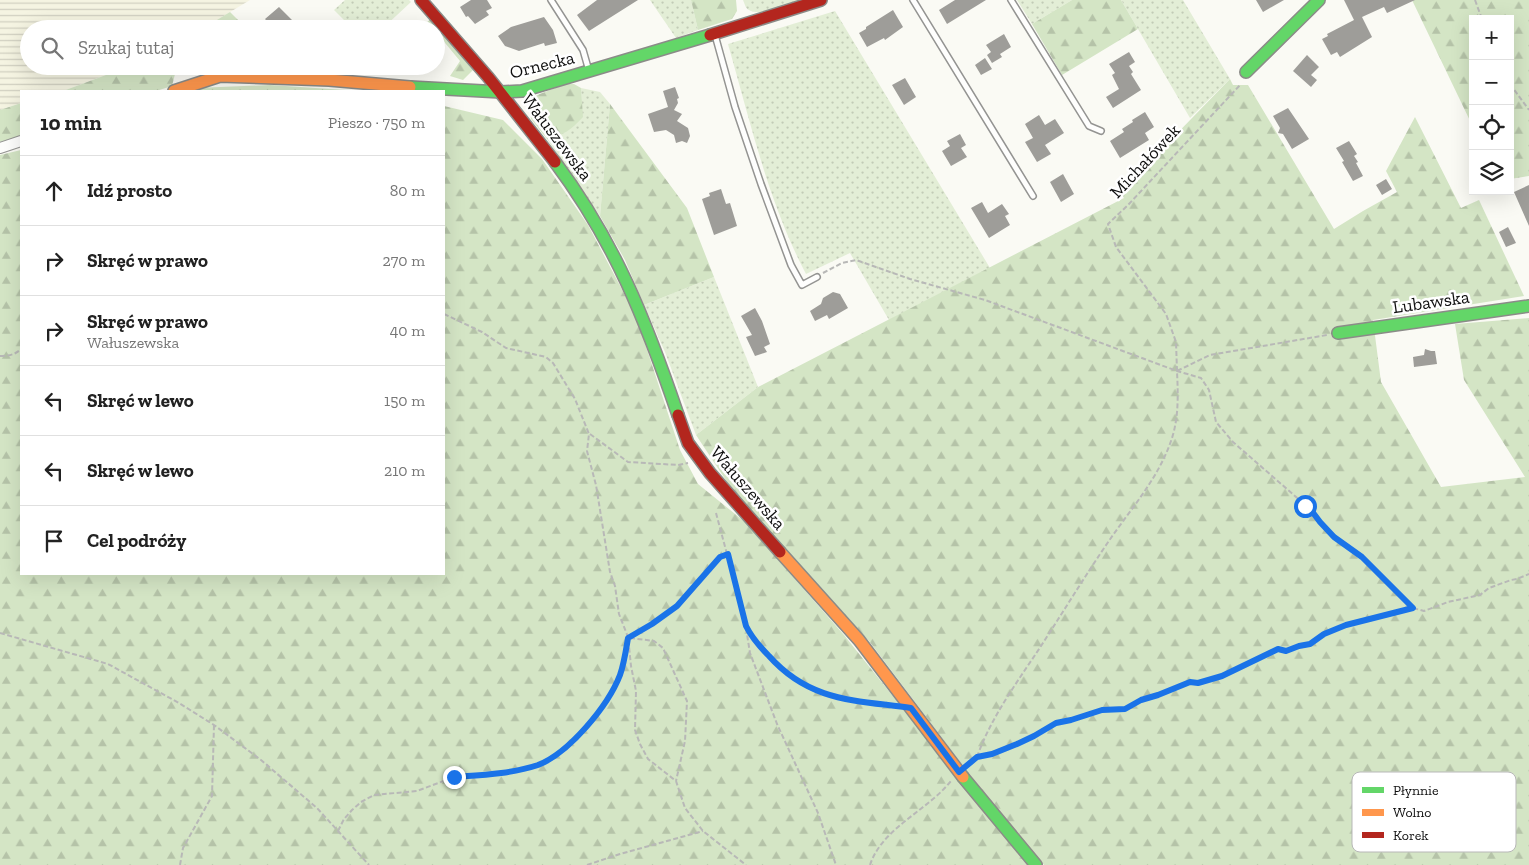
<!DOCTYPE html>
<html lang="pl">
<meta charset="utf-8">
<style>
:root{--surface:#fff;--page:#f6f6f6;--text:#222;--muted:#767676;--line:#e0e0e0}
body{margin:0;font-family:"Zilla Slab",serif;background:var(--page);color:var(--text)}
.controls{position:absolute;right:15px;top:15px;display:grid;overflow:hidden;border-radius:0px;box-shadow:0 5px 20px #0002}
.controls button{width:45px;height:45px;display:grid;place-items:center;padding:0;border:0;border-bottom:1px solid var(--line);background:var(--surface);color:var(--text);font:25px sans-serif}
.stop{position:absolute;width:15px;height:15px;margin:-11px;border:4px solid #1a73e8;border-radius:50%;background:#fff}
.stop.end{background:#1a73e8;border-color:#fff;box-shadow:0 1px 5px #0008}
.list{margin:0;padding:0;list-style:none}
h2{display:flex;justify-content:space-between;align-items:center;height:65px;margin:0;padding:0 20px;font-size:21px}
h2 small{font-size:16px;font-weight:400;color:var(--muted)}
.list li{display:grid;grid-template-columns:32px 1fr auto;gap:15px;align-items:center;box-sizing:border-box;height:70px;padding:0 20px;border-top:1px solid var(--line)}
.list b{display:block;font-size:19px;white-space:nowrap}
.list p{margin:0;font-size:16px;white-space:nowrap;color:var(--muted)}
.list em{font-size:16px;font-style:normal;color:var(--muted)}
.icon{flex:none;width:28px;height:28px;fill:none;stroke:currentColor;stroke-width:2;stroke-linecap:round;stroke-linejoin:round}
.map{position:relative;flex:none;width:1529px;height:865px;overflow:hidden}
.search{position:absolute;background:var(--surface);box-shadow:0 5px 20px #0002;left:20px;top:20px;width:425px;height:55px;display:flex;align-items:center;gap:12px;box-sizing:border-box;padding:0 18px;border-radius:28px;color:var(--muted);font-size:19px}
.panel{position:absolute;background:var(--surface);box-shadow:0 5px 20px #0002;left:20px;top:90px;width:425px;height:485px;border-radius:0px}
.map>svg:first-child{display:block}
.farmland{fill:url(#farmland-rules)}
.grass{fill:url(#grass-dots)}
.forest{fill:url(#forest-firs)}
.building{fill:#9e9d99}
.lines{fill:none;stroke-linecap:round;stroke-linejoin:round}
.lane-casing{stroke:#949492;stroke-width:8}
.street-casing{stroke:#949492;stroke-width:12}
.fast-casing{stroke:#8b8b88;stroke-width:14}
.slow-casing{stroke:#8b8b88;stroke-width:14}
.jam-casing{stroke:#8b8b88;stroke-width:14}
.path{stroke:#b8b8b7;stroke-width:2;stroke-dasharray:5 2.5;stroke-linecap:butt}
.lane{stroke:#fefefd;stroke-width:5}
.street{stroke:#fefefd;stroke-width:10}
.fast{stroke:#63d668;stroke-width:11}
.slow{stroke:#ff974d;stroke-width:11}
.jam{stroke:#b3261e;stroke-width:11}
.route{stroke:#1a73e8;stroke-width:6}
.labels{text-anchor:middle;stroke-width:5;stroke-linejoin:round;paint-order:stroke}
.street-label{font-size:18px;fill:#0e0e0e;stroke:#fff}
.key{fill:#fff;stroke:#b7b7b7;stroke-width:1}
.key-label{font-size:14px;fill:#0e0e0e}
</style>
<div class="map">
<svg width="1529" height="865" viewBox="0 0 1529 865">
<defs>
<pattern id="farmland-rules" width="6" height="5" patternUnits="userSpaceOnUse" patternTransform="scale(1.25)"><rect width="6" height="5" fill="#f5f4e2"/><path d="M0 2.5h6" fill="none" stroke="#d1d0c1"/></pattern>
<pattern id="grass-dots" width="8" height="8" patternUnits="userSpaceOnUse" patternTransform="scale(1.25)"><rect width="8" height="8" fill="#e3eed6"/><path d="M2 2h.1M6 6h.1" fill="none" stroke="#c2cbb6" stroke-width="1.8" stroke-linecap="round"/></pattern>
<pattern id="forest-firs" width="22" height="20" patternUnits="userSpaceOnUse" patternTransform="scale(1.25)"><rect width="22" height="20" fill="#d4e5c5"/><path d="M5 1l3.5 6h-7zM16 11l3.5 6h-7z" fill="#b5c3a8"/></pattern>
</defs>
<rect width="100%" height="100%" fill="#fafaf4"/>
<path class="farmland" d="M0,0H250L202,29H29V66H130L63,91H21V103L0,110Z"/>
<path class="grass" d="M345,0H409L411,2L382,29H353L334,10Z
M650,0H691L698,30L676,38Z
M743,0H801C789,4 760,17 749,10C745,8 745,4 743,0Z
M1017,0H1072L1032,24Z
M1121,0H1183L1230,79L1190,118Z
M835,11L990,268L889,320L850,253L806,274C768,202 750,121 728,44Z
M581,88L600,92L610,104L600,216L546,138L554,137L582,117Z
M714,277L758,387L696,435L665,352L644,305Z"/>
<path class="forest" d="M691,0H736L737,11L732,19L698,30Z
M1072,0H1121L1138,29L1062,75L1032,24Z
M1412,0H1529V176L1510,179V19H1473V127Z
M230,12L247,29H202Z
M431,19L473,70L463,80L450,76L460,61L436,32V29H433L427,22Z
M130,66H210L192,67L175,74L172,86L156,91H63Z
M1230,79L1233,85H1248L1334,229L1363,211L1397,192L1386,171L1415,117L1461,208L1479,200L1524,296L1373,320L1381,382L1441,487L1525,477L1464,380L1455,324L1529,318V865H1044L970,775L869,641L733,491L696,435L758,387L1124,198L1120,192Z
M566,84H574L581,88L583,117C572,129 562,137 546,138L531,119L529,103L537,95Z
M270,85L361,91H189L196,88Z
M21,103V136L0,142V110Z
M610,104L687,208L714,277L644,305L625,260L600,216Z
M444,106L503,120L542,159L588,225L636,316L680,450L698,484L745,522L844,635L1028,865H0V155L21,150V574H444Z"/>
<path class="building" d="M471,0H487L492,8L486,11L489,15L475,24L468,16L466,17L460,7Z
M597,0H638L589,31L577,15Z
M955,0H986L947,24L939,10Z
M1256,0H1284L1263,12Z
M1344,0H1415L1387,13L1384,7L1362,17L1372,37L1340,57L1337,52L1331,55L1322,39L1328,36L1327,34L1354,20Z
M279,7L293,21L285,29H274L265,19Z
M893,10L903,27L885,40L884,38L867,47L859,33L866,29V27Z
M544,17L553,30L557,43L545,46L544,43L519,51L505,46L498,36L511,27Z
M1004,34L1011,47L1000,54L1002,57L992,63L987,55L991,52L986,45Z
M1129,52L1135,62L1129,66L1133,72L1131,74L1141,90L1113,108L1106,97L1119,89L1112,75L1115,73L1109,64Z
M1307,55L1319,67L1311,75L1317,80L1311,87L1293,71Z
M985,58L992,69L981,75L975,65Z
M905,78L916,97L904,105L892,85Z
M675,87L679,98L677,99L678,103L674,110L682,114L677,121L688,128L690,136L687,143L682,141L676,143L674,135L666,130L654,132L648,114L668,107L663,91Z
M1288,108L1309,139L1292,149L1283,134L1278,133L1280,128L1273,116Z
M1145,112L1154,127L1145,133L1149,140L1120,158L1110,141L1124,132L1122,129L1133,122L1132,120Z
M1039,115L1045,125L1055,119L1064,133L1045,145L1051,154L1037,162L1025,142L1033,138L1025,124Z
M960,134L966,145L961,148L967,157L951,166L942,151L950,146L947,141Z
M1349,141L1357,154L1354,156L1358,162L1356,163L1363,176L1353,181L1342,162L1344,161L1336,148Z
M1063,174L1074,194L1061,202L1050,182Z
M1386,179L1392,189L1382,195L1376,185Z
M1529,185V226L1514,192Z
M721,189L726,204L730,203L737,226L714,235L702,199L710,196L709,193Z
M982,202L988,213L1002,204L1009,214L1005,216L1010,225L989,238L971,208Z
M1508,227L1516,243L1506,247L1499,232Z
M833,292L840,294L848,308L829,319L827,315L815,321L810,311L821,304L823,298Z
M755,308L762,321L770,344L764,347L767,352L755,356L746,337L752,335L741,316Z
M1425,349L1431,351H1435L1437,364L1414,367L1413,357L1424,355Z"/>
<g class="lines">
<defs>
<path id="lane" d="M551,0L583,50L589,71
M913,0L1033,196
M1011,0L1089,126L1101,131
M715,35L735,107L761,184L791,265L802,285L817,277"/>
<path id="street" d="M0,148L21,141"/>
<path id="fast" d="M1246,72L1319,0
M410,87L501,92L522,91L710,35
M555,162C615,242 646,321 678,415
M1338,333L1529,306
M963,777L1036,865"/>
<path id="slow" d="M174,91L220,76L329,80L410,87
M780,552L859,640L963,777"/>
<path id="jam" d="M421,0L488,77L555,162
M710,35L821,0
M678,415L688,443L710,473L780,552"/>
</defs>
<use href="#lane" class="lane-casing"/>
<use href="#street" class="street-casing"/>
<use href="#fast" class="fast-casing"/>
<use href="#slow" class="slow-casing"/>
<use href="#jam" class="jam-casing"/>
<path class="path" d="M1475,0L1482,19
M1510,84L1529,110
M823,273L842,263L856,260L910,279L985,300L1177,371L1201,378L1209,390L1216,422L1233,442L1311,510L1319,522L1334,537L1362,557L1413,608L1424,611L1448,602L1480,595L1489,588L1511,580L1517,579L1529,574
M444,314L482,332L506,348L546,357L553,363L575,399L589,434L587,451L596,485L610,572L615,586L619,614L628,637L631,666L636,691L635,730L640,744L648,759L676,781L685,808L703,831L746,865
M0,356C8,356 15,355 21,349
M1177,371L1176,342L1166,314L1116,247L1108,224L1128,205L1241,84
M590,434L628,462L678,465L688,463
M716,513L746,625C751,637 758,645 766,654C776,664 786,675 798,682C822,699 863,704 891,706
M746,628L750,653L777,724L818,813L836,865
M0,633L108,664L179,703L214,725L261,760L317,808L369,865
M630,638L654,641L663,648L687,701L685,741L676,781
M977,757C991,717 1018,681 1041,646C1065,609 1088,571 1113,535C1135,504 1160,475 1172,438C1179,416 1178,393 1177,371L1210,355L1327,335
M968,764L977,757L992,754L1034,736L1056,723L1071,720L1102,710L1125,709L1141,700L1157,695L1190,683H1198L1222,676L1278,649L1286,651L1299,646L1310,644L1324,635L1346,625L1412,608
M338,831L344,819L352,810L361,802L374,795L417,791L454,777L515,771L547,761L578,737L606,701L620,675L628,637L652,624L677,606L719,557L728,554
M180,865L183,848L212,796L214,725
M587,865L620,854L703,831
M870,865C882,828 927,811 951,781"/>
<use href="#lane" class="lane"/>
<use href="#street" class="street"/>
<use href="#fast" class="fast"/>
<use href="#slow" class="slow"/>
<use href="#jam" class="jam"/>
</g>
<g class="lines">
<path class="route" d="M454,777C482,775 511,774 538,765C569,753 608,706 620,675C624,664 626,650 628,638L652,624L677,606L720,557L728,554L746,626C752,638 760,647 769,656C810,702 855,700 911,708L959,772L977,757L992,754L1017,744L1034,736L1056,723L1071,720L1102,710L1125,709L1141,700L1158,695L1190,682L1198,683L1222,676L1278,649L1286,651L1299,646L1310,644L1324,634L1346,625L1413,608L1362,557L1334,537L1320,522L1311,510L1305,506"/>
</g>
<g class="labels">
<g class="street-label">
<text transform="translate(542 65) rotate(-14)" y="6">Ornecka</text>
<text transform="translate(557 137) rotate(53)" y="6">Wałuszewska</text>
<text transform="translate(1145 161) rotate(-47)" y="6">Michałówek</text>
<text transform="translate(1431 302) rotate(-8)" y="6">Lubawska</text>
<text transform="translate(748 488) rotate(49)" y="6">Wałuszewska</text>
</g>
</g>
<rect x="1352" y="772" width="164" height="80" rx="8" class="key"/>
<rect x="1362" y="787" width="22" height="6" fill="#63d668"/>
<rect x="1362" y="809" width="22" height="7" fill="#ff974d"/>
<rect x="1362" y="832" width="22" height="6" fill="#b3261e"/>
<g class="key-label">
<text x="1393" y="795">Płynnie</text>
<text x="1393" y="817">Wolno</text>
<text x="1393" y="840">Korek</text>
</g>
</svg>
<div class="controls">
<button>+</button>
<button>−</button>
<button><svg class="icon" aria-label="locate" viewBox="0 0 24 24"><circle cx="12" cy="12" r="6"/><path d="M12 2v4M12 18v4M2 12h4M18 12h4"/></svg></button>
<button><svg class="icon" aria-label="layers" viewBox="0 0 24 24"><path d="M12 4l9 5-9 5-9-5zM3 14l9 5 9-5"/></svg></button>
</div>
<div class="stop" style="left:1305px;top:506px"></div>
<div class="stop end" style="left:454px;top:777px"></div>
<div class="search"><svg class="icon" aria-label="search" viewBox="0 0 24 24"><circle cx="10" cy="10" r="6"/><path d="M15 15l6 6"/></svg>Szukaj tutaj</div>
<section class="panel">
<h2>10 min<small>Pieszo · 750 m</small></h2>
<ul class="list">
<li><svg class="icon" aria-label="ahead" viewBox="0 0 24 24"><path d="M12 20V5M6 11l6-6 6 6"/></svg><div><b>Idź prosto</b></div><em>80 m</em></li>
<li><svg class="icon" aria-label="right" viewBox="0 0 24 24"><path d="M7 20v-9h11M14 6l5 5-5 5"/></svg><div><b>Skręć w prawo</b></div><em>270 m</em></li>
<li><svg class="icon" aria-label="right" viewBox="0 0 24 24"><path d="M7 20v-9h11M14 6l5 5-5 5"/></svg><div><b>Skręć w prawo</b><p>Wałuszewska</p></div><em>40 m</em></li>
<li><svg class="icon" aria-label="left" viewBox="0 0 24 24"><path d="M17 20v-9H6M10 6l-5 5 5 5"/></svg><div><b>Skręć w lewo</b></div><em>150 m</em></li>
<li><svg class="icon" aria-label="left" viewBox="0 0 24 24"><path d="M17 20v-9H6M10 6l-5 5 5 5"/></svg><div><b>Skręć w lewo</b></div><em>210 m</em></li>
<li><svg class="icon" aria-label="arrive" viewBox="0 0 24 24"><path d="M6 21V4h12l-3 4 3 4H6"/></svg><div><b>Cel podróży</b></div></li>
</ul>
</section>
</div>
